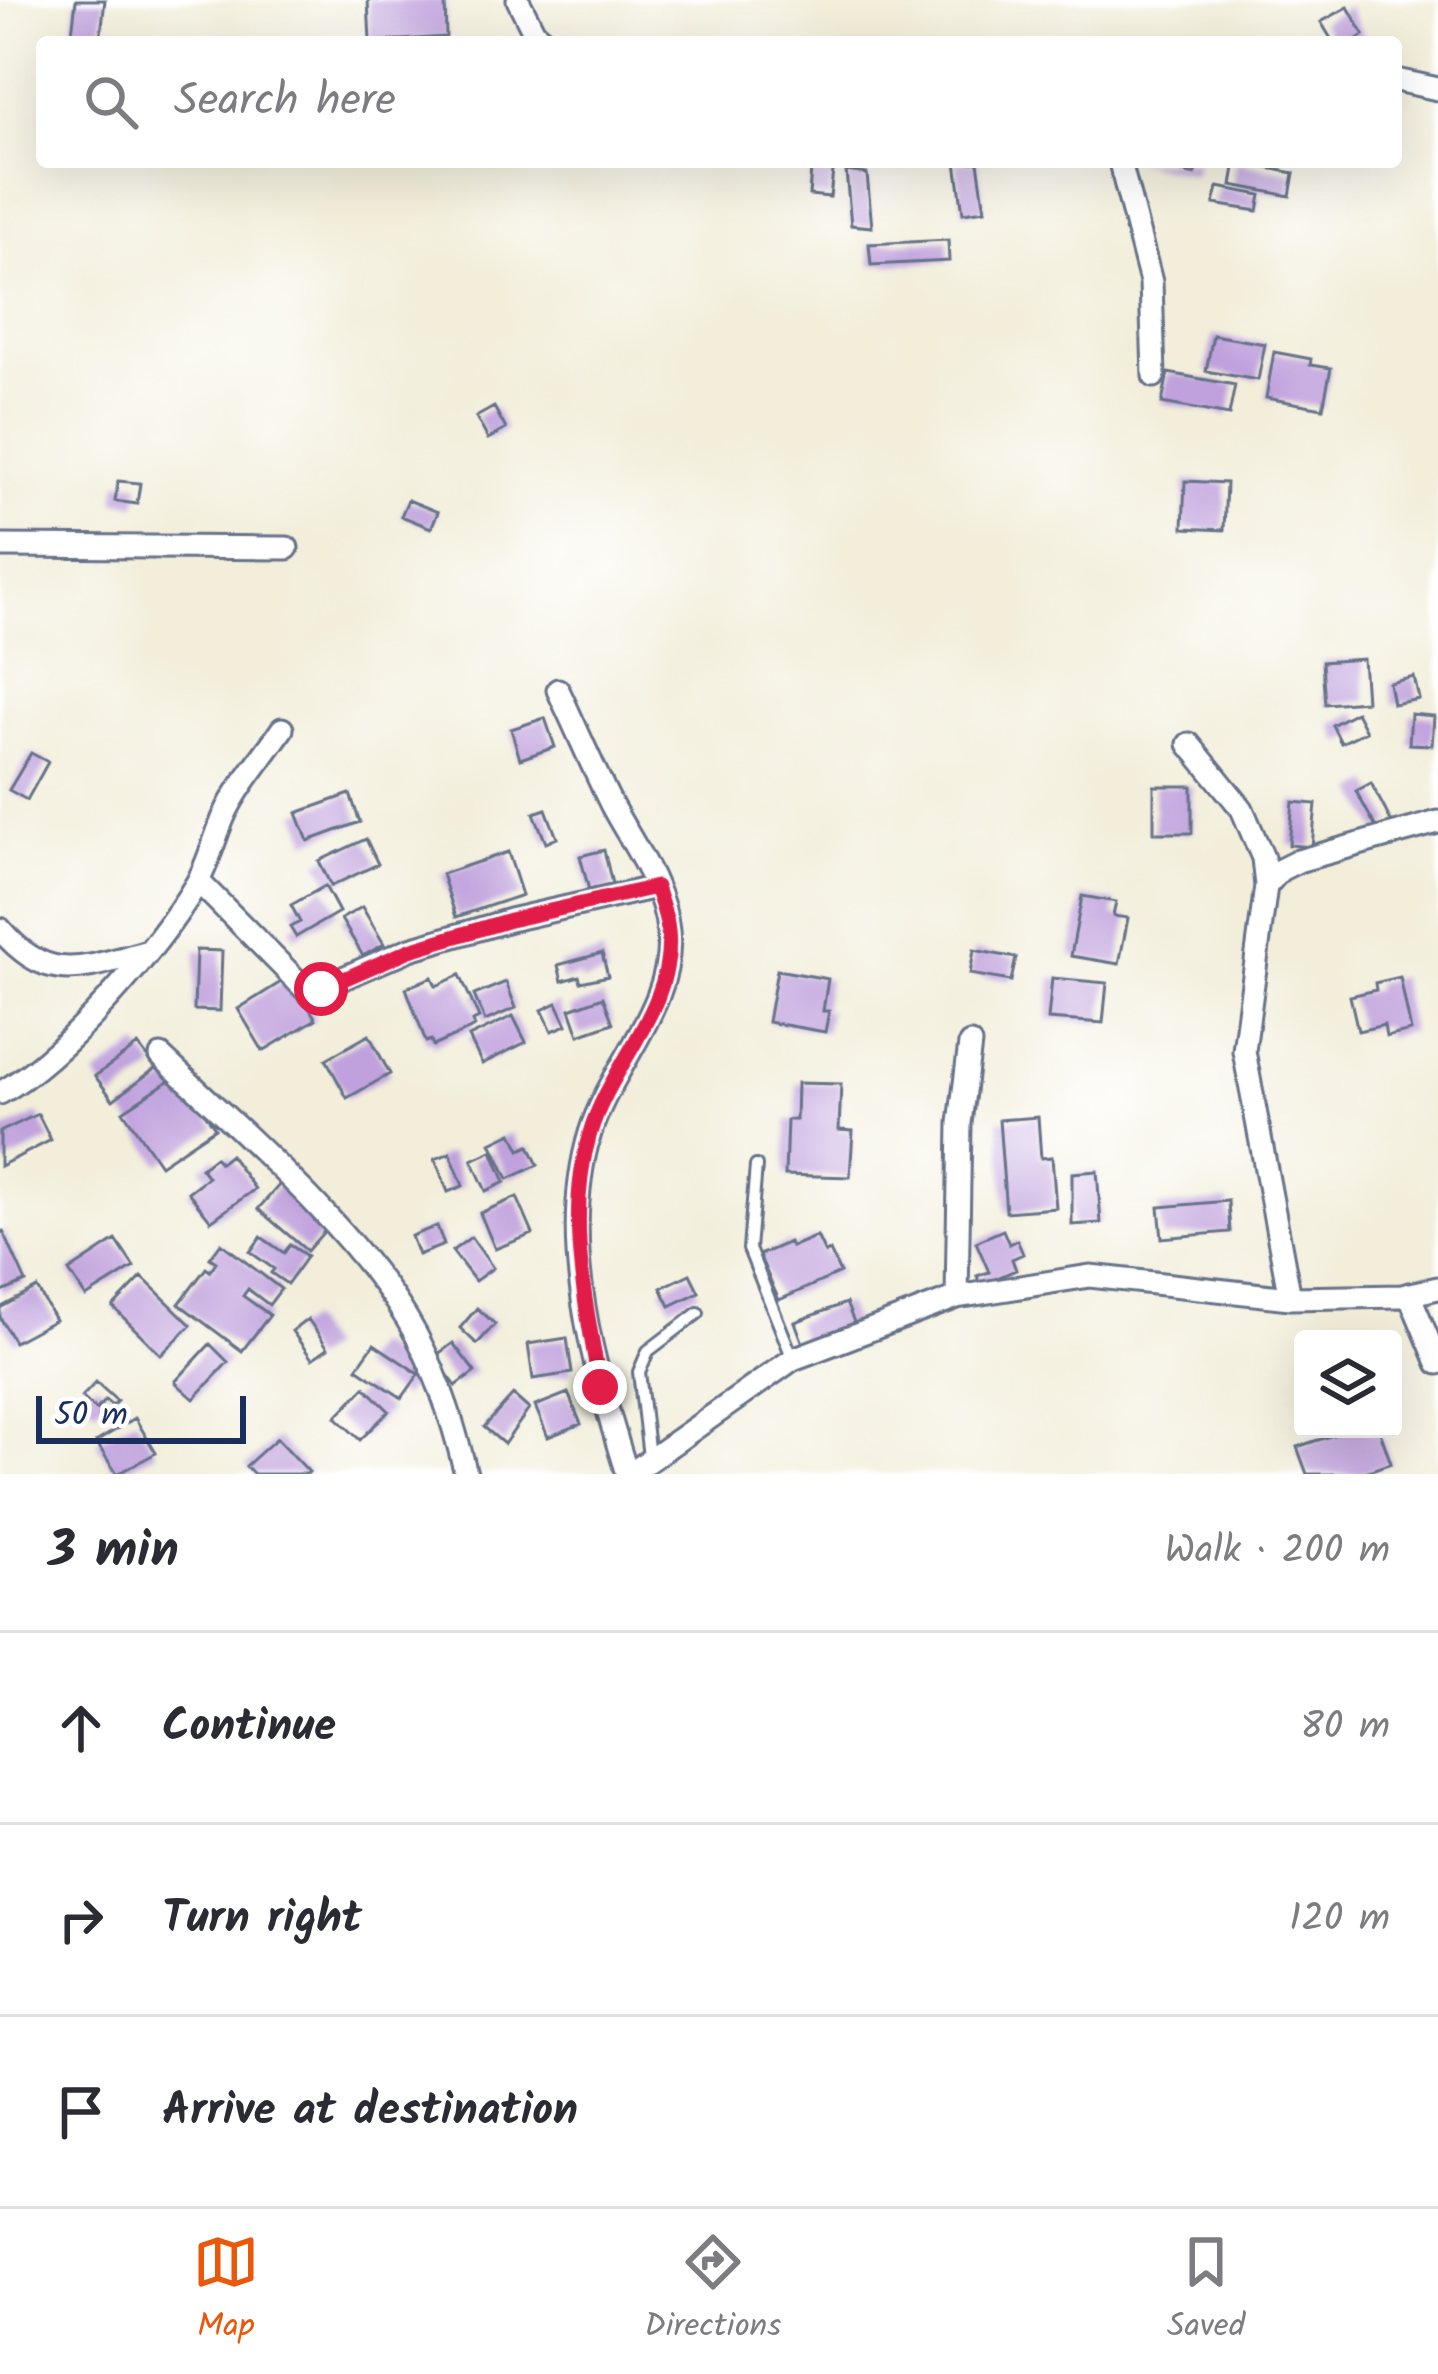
<!DOCTYPE html>
<meta charset="utf-8">
<style>
:root{--surface:#fff;--page:#f7f7f7;--text:#2b2b33;--muted:#7c7c81;--line:#e1e1e2;--accent:#ea580c}
body{margin:0;font-family:Kalam,sans-serif;background:var(--page);color:var(--text)}
.controls{position:absolute;right:36px;bottom:36px;display:grid;overflow:hidden;border-radius:12px;box-shadow:0 12px 48px #0002}
.controls button{width:108px;height:108px;display:grid;place-items:center;padding:0;border:0;border-bottom:3px solid var(--line);background:var(--surface);color:var(--text);font:60px sans-serif}
.scale{position:absolute;left:36px;bottom:30px;width:210px;box-sizing:border-box;padding-left:12px;border:6px solid #1b2f5e;border-top:0;font-size:33px;line-height:42px;white-space:nowrap;color:#1b2f5e;-webkit-text-stroke:9px #fff;paint-order:stroke}
.stop{position:absolute;width:36px;height:36px;margin:-27px;border:9px solid #e11d48;border-radius:50%;background:#fff}
.stop.end{background:#e11d48;border-color:#fff;box-shadow:0 3px 12px #0008}
.list{margin:0;padding:0;list-style:none}
h2{display:flex;justify-content:space-between;align-items:center;height:156px;margin:0;padding:0 48px;font-size:51px}
h2 small{font-size:39px;font-weight:400;color:var(--muted)}
.list li{display:grid;grid-template-columns:78px 1fr auto;gap:36px;align-items:center;box-sizing:border-box;height:192px;padding:0 48px;border-top:3px solid var(--line)}
.list b{display:block;font-size:45px;white-space:nowrap}
.list em{font-size:39px;font-style:normal;color:var(--muted)}
.icon{flex:none;width:66px;height:66px;fill:none;stroke:currentColor;stroke-width:2;stroke-linecap:round;stroke-linejoin:round}
.map{position:relative;flex:none;width:1438px;height:1474px;overflow:hidden}
.search{position:absolute;background:var(--surface);box-shadow:0 12px 48px #0002;left:36px;right:36px;top:36px;height:132px;display:flex;align-items:center;gap:30px;box-sizing:border-box;padding:0 42px;border-radius:12px;color:var(--muted);font-size:45px}
.sheet{height:732px;background:var(--surface)}
nav{display:flex;justify-content:space-around;align-items:center;box-sizing:border-box;height:168px;border-top:3px solid var(--line);background:var(--surface);font-size:33px;color:var(--muted)}
nav a{display:grid;justify-items:center;gap:6px}
nav .on{color:var(--accent)}
.map>svg:first-child{display:block}
.building{fill:#c0a1dd}
.lines{fill:none;stroke-linecap:round;stroke-linejoin:round}
.service-casing{stroke:#667289;stroke-width:16}
.minor-casing{stroke:#667289;stroke-width:27}
.service{stroke:#fff;stroke-width:10}
.minor{stroke:#fff;stroke-width:21}
.route{stroke:#e11d48;stroke-width:15}
</style>
<div class="map">
<svg width="1438" height="1474" viewBox="0 0 1438 1474">
<rect width="100%" height="100%" fill="#fff"/>
<filter id="ink" filterUnits="userSpaceOnUse"><feTurbulence type="fractalNoise" baseFrequency=".00833" numOctaves="2"/><feDisplacementMap in="SourceGraphic" scale="24" xChannelSelector="R" yChannelSelector="G"/><feConvolveMatrix kernelMatrix="1 2 1 2 8 2 1 2 1" color-interpolation-filters="sRGB"/></filter>
<filter id="wash" filterUnits="userSpaceOnUse"><feTurbulence type="fractalNoise" baseFrequency=".004" numOctaves="4" result="noise"/><feDisplacementMap in="SourceGraphic" scale="48" xChannelSelector="R" yChannelSelector="G"/><feGaussianBlur stdDeviation="2.7" result="paint"/><feColorMatrix in="noise" values="0 0 0 0 0 0 0 0 0 0 0 0 0 0 0 0 0 1.4 0 .05"/><feComposite in="paint" operator="in"/></filter>
<g filter="url(#wash)">
<rect width="100%" height="100%" fill="#f2eeda"/>
<g id="blocks">
<path class="building" d="M76,0H105L100,42H71Z
M368,0H445L446,37L370,42Z
M1348,7L1364,35L1352,42H1333L1321,22Z
M956,162H978L985,210L963,213Z
M1137,162H1197L1195,175Z
M1236,162L1294,173L1290,196L1232,185Z
M811,169L833,171L830,197L809,195Z
M846,171L867,174L872,227L851,225Z
M1218,187L1261,195L1258,211L1214,204Z
M948,240L949,261L871,265L869,244Z
M1213,335L1265,344L1258,380L1206,371Z
M1274,352L1311,359L1310,365L1331,368L1323,408L1266,398Z
M1168,373L1235,385L1229,415L1162,403Z
M494,407L506,429L488,439L476,417Z
M118,481L140,483L137,504L115,501Z
M1185,481L1226,483L1224,530L1183,528Z
M408,500L438,512L431,528L401,516Z
M1363,659L1366,701L1325,704L1322,662Z
M1414,677L1419,699L1393,704L1389,683Z
M1356,712L1366,731L1341,743L1332,725Z
M1411,714L1434,716L1432,745L1409,744Z
M545,718L555,747L520,759L511,729Z
M31,753L48,762L27,800L9,790Z
M1371,783L1392,823L1378,831L1356,791Z
M1154,786H1192V833H1154Z
M350,794L360,822L308,841L297,813Z
M1293,802L1316,804L1312,847L1289,845Z
M546,809L557,838L546,843L534,813Z
M366,839L378,864L331,886L319,861Z
M604,850L613,888L590,894L580,856Z
M508,852L522,895L456,917L442,874Z
M325,886L339,912L296,937L290,927L300,922L291,905Z
M1082,896L1116,902L1113,916L1128,918L1119,964L1071,956Z
M362,907L384,944L363,956L341,919Z
M196,950L222,951L220,1011L194,1010Z
M974,950L1016,958L1011,981L970,974Z
M602,953L608,976L581,982L579,976L562,981L558,965Z
M777,970L828,979L823,1011H829L825,1032L768,1022Z
M460,975L479,1018L473,1021L475,1027L433,1046L431,1040L426,1042L406,988L432,977L436,986Z
M289,977L316,1019L263,1051L238,1009Z
M1400,977L1411,1031L1386,1037L1384,1025L1358,1031L1350,996L1376,990L1375,983Z
M1052,978L1107,983L1103,1023L1048,1019Z
M506,982L516,1008L485,1021L474,995Z
M603,997L613,1023L579,1035L570,1009Z
M557,1003L567,1025L552,1031L542,1010Z
M513,1016L526,1042L482,1064L469,1037Z
M369,1035L390,1074L347,1098L326,1059Z
M138,1045L156,1068L113,1100L95,1076Z
M179,1074L215,1128L160,1165L123,1111Z
M797,1083L841,1084L839,1130L853,1131L850,1177L785,1175L787,1120H796Z
M38,1114L51,1140L0,1166V1132Z
M1038,1117L1041,1158L1052,1157L1056,1208L1006,1212L999,1120Z
M512,1133L520,1150L529,1146L538,1165L508,1179L491,1143Z
M492,1151L505,1182L486,1191L472,1160Z
M450,1153L463,1186L448,1192L435,1159Z
M230,1155L255,1189L211,1221L188,1192L208,1177L201,1168L215,1157L220,1163Z
M1097,1171L1101,1223L1072,1225V1173Z
M280,1184L329,1226L307,1251L258,1209Z
M517,1197L533,1234L495,1249L480,1213Z
M1228,1201L1230,1232L1162,1238L1159,1207Z
M437,1226L444,1245L418,1255L411,1236Z
M1003,1230L1009,1244L1017,1240L1023,1254L1012,1259L1016,1270L981,1285L977,1276L989,1272L976,1242Z
M3,1231L26,1282L0,1293V1232Z
M817,1236L825,1253L830,1251L840,1273L779,1300L759,1255L789,1242L791,1247Z
M261,1237L284,1253L290,1245L307,1256L287,1284L271,1273L274,1269L250,1252Z
M471,1237L493,1268L475,1281L452,1251Z
M116,1240L134,1267L86,1297L69,1271Z
M221,1243L281,1289L269,1305L248,1289L243,1296L270,1315L242,1351L179,1304L206,1268L210,1271L216,1262L210,1258Z
M690,1274L699,1292L670,1306L661,1288Z
M142,1277L191,1325L161,1355L113,1307Z
M37,1288L55,1320L14,1342L0,1317V1308Z
M846,1303L856,1327L804,1346L795,1322Z
M477,1308L495,1324L477,1344L460,1328Z
M308,1319L328,1348L312,1359L292,1331Z
M567,1338L572,1373L533,1379L528,1344Z
M453,1343L475,1372L456,1386L434,1357Z
M210,1344L228,1362L194,1399L175,1382Z
M374,1344L419,1374L402,1398L357,1368Z
M96,1382L117,1401L112,1406L105,1400L96,1410L82,1397Z
M365,1387L389,1411L360,1440L336,1417Z
M568,1393L581,1424L548,1437L535,1406Z
M513,1395L529,1409L504,1444L484,1427Z
M135,1418L156,1453L117,1474L96,1442Z
M1331,1429H1379L1391,1463L1360,1474H1307L1297,1447L1333,1435Z
M277,1438L309,1472L307,1474H254L246,1466Z"/>
</g>
</g>
<g filter="url(#ink)">
<use href="#blocks" fill-opacity="0" stroke="#667289" stroke-width="3"/>
<g class="lines">
<defs>
<path id="service" d="M756,1166L749,1249L793,1359
M649,1457L639,1372L648,1351L698,1313"/>
<path id="minor" d="M518,0L534,32L546,42
M1396,80L1438,89
M1120,162L1151,282L1154,376
M0,546L287,548
M558,690C576,728 593,768 612,806C633,845 664,886 668,931C676,1005 611,1065 590,1133C557,1243 594,1368 627,1474
M1189,744L1242,809L1263,858L1266,886L1244,1051L1290,1298
M198,881L309,993L410,949L510,920L656,887
M1266,886L1280,870L1298,861L1438,822
M0,929C48,985 80,969 145,952
M161,1056C244,1135 347,1221 407,1319C436,1367 453,1420 466,1474
M0,1093C65,1057 158,948 197,883C209,862 215,836 225,814C239,784 264,756 282,729
M1409,1294L1438,1363
M957,1297L960,1123L970,1044
M630,1474L793,1359L957,1297L1090,1276L1290,1298L1402,1296L1438,1288"/>
</defs>
<use href="#service" class="service-casing"/>
<use href="#minor" class="minor-casing"/>
<use href="#service" class="service"/>
<use href="#minor" class="minor"/>
</g>
</g>
<g class="lines" filter="url(#ink)">
<path class="route" d="M321,989L410,950L510,920L656,887C660,901 667,916 668,931C676,1006 610,1065 590,1133C565,1218 586,1303 600,1387"/>
</g>
</svg>
<div class="controls">
<button><svg class="icon" aria-label="layers" viewBox="0 0 24 24"><path d="M12 4l9 5-9 5-9-5zM3 14l9 5 9-5"/></svg></button>
</div>
<div class="scale">50 m</div>
<div class="stop" style="left:321px;top:989px"></div>
<div class="stop end" style="left:600px;top:1387px"></div>
<div class="search"><svg class="icon" aria-label="search" viewBox="0 0 24 24"><circle cx="10" cy="10" r="6"/><path d="M15 15l6 6"/></svg>Search here</div>
</div>
<section class="sheet">
<h2>3 min<small>Walk · 200 m</small></h2>
<ul class="list">
<li><svg class="icon" aria-label="ahead" viewBox="0 0 24 24"><path d="M12 20V5M6 11l6-6 6 6"/></svg><div><b>Continue</b></div><em>80 m</em></li>
<li><svg class="icon" aria-label="right" viewBox="0 0 24 24"><path d="M7 20v-9h11M14 6l5 5-5 5"/></svg><div><b>Turn right</b></div><em>120 m</em></li>
<li><svg class="icon" aria-label="arrive" viewBox="0 0 24 24"><path d="M6 21V4h12l-3 4 3 4H6"/></svg><div><b>Arrive at destination</b></div></li>
</ul>
</section>
<nav>
<a class="on"><svg class="icon" aria-label="map" viewBox="0 0 24 24"><path d="M3 6l6-2 6 2 6-2v14l-6 2-6-2-6 2zM9 4v14M15 6v14"/></svg>Map</a>
<a><svg class="icon" aria-label="directions" viewBox="0 0 24 24"><path d="M12 3l9 9-9 9-9-9zM9 14v-3h6M13 9l2 2-2 2"/></svg>Directions</a>
<a><svg class="icon" aria-label="saved" viewBox="0 0 24 24"><path d="M7 4h10v16l-5-4-5 4z"/></svg>Saved</a>
</nav>
